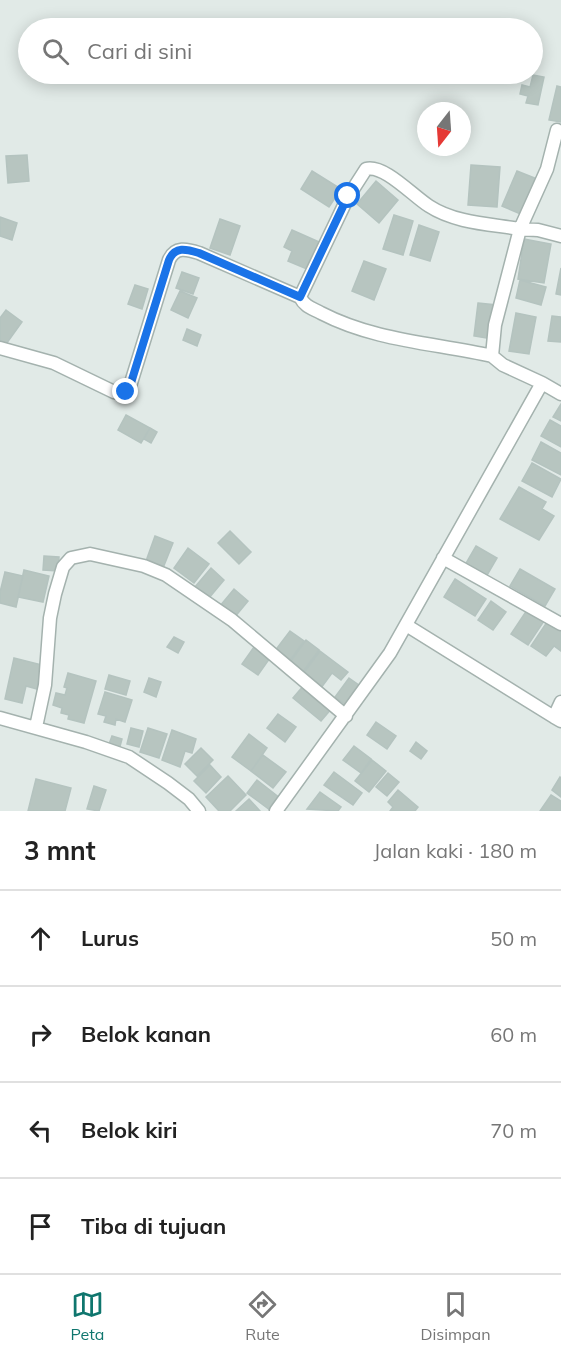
<!DOCTYPE html>
<html lang="id">
<meta charset="utf-8">
<style>
:root{--surface:#fff;--page:#f6f6f6;--text:#222;--muted:#767676;--line:#e0e0e0;--accent:#0f766e}
body{margin:0;font-family:Mulish,sans-serif;background:var(--page);color:var(--text)}
.compass{position:absolute;left:417px;top:102px;width:54px;height:54px;border-radius:50%;background:var(--surface);box-shadow:0 3px 15px #0003;rotate:197deg}
.stop{position:absolute;width:18px;height:18px;margin:-14px;border:4px solid #1a73e8;border-radius:50%;background:#fff}
.stop.end{background:#1a73e8;border-color:#fff;box-shadow:0 2px 6px #0008}
.list{margin:0;padding:0;list-style:none}
h2{display:flex;justify-content:space-between;align-items:center;height:78px;margin:0;padding:0 24px;font-size:26px}
h2 small{font-size:20px;font-weight:400;color:var(--muted)}
.list li{display:grid;grid-template-columns:39px 1fr auto;gap:18px;align-items:center;box-sizing:border-box;height:96px;padding:0 24px;border-top:2px solid var(--line)}
.list b{display:block;font-size:22px;white-space:nowrap}
.list em{font-size:20px;font-style:normal;color:var(--muted)}
.icon{flex:none;width:33px;height:33px;fill:none;stroke:currentColor;stroke-width:2;stroke-linecap:round;stroke-linejoin:round}
.map{position:relative;flex:none;width:561px;height:811px;overflow:hidden}
.search{position:absolute;background:var(--surface);box-shadow:0 3px 15px #0003;left:18px;right:18px;top:18px;height:66px;display:flex;align-items:center;gap:15px;box-sizing:border-box;padding:0 21px;border-radius:33px;color:var(--muted);font-size:22px}
.sheet{height:462px;background:var(--surface)}
nav{display:flex;justify-content:space-around;align-items:center;box-sizing:border-box;height:84px;border-top:2px solid var(--line);background:var(--surface);font-size:16px;color:var(--muted)}
nav a{display:grid;justify-items:center;gap:3px}
nav .on{color:var(--accent)}
.map>svg:first-child{display:block}
.building{fill:#b7c5c0;stroke:#b4c3bf;stroke-width:1.5}
.lines{fill:none;stroke-linecap:round;stroke-linejoin:round}
.street-casing{stroke:#a4b2ae;stroke-width:15}
.street{stroke:#fff;stroke-width:12}
.route{stroke:#1a73e8;stroke-width:8}
</style>
<div class="map">
<svg width="561" height="811" viewBox="0 0 561 811">
<rect width="100%" height="100%" fill="#e1eae7"/>
<path class="building" d="M533,75L544,77L538,105L526,103L528,96L520,94L522,85L530,87Z
M557,86L561,87V122L549,120Z
M27,155L29,181L8,183L6,156Z
M471,165L500,167L497,207L468,205Z
M312,171L341,189L329,207L301,189Z
M517,171L537,179L523,215L502,206Z
M376,181L398,200L379,223L357,204Z
M394,215L413,221L403,255L383,249Z
M0,217L17,223L12,240L0,236Z
M220,219L240,226L230,255L210,248Z
M419,225L439,232L430,261L410,255Z
M292,230L319,242L307,269L288,261L292,251L284,247Z
M524,239L551,244L544,283L518,279Z
M364,261L386,269L374,300L352,291Z
M561,268V295L556,294Z
M182,272L199,278L193,294L176,288Z
M520,280L546,287L541,305L516,298Z
M135,285L148,289L142,309L128,304Z
M180,291L197,298L188,318L171,310Z
M478,303L497,305L492,339L474,336Z
M6,310L22,322L4,347L0,344V318Z
M516,313L536,317L529,354L509,351Z
M552,316L561,317V342L548,341Z
M187,329L201,335L197,346L183,340Z
M561,404V421L553,417Z
M126,415L150,428L141,443L118,430Z
M550,420L561,426V447L541,436Z
M150,428L157,432L151,443L144,439Z
M541,442L561,453V475L532,460Z
M532,463L561,479L552,497L522,481Z
M519,487L546,502L542,509L554,516L539,540L500,519Z
M230,531L251,552L239,564L218,543Z
M155,536L173,543L163,568L146,561Z
M476,546L497,558L486,577L465,565Z
M188,548L209,564L194,583L174,568Z
M44,556L59,557L58,571L43,570Z
M211,568L224,580L209,598L195,587Z
M520,569L555,589L545,606L510,586Z
M24,570L49,576L43,602L18,597Z
M5,572L23,576L16,607L0,603V592Z
M455,579L486,599L475,616L444,597Z
M234,589L248,601L234,618L220,606Z
M491,601L506,612L493,630L478,620Z
M527,610L544,621L528,645L511,634Z
M549,619L561,627V651L554,646L546,656L531,646Z
M290,631L304,641L288,663L274,652Z
M174,637L184,642L178,653L167,647Z
M306,640L319,650L302,673L289,664Z
M254,647L270,658L258,675L242,664Z
M320,651L348,672L341,680L332,673L321,688L303,674Z
M14,658L42,665L37,689L26,686L22,703L5,699Z
M68,673L96,681L84,723L68,719L69,715L61,713L62,708L53,705L56,693L65,695L67,688L64,687Z
M109,675L130,681L126,695L105,689Z
M149,678L161,682L156,697L144,692Z
M349,678L363,688L349,707L335,697Z
M304,685L332,708L321,721L293,698Z
M105,692L132,700L125,722L116,719L115,725L104,722L106,716L98,714Z
M278,714L296,727L285,742L267,728Z
M376,722L396,736L387,749L367,735Z
M131,728L143,731L139,747L127,744Z
M148,728L167,734L159,758L140,752Z
M172,730L196,739L192,753L185,751L180,767L162,760Z
M249,734L267,748L251,771L232,757Z
M112,736L122,739L119,750L108,747Z
M416,742L427,751L421,759L410,751Z
M354,746L371,759L361,773L343,760Z
M201,748L213,760L197,776L185,764Z
M263,755L286,772L273,788L251,771Z
M372,760L386,771L369,792L355,781Z
M210,765L221,777L206,793L194,781Z
M334,772L362,793L353,805L324,785Z
M388,773L399,782L387,796L376,787Z
M228,776L246,795L230,811H219L206,797Z
M560,777L561,778V797L552,790Z
M36,779L71,788L65,811H28Z
M257,780L280,798L270,810L247,793Z
M94,786L106,790L99,811L87,809Z
M398,790L418,807L415,811H390L393,807L388,802Z
M320,792L341,807L338,811L307,809Z
M551,795L561,801V811H540Z
M249,799L260,811H236Z"/>
<g class="lines">
<defs>
<path id="street" d="M557,130L547,169L520,229L538,230L561,236
M0,348L54,363L114,392L120,393L126,392L130,386L169,260C175,246 187,249 199,253L300,297
M492,356C434,343 375,341 321,313C312,308 305,307 300,297L348,197L366,169C384,164 413,196 429,206C455,223 490,224 520,229L495,325L492,356L503,365L542,383
M443,558L561,624
M406,625L554,717
M561,702L554,717L561,721
M0,718L86,742L129,757L168,783L189,799L199,811
M36,727L45,685L50,618L55,594L63,567L71,558L90,554L144,566L166,575L232,620L346,716
M276,811L390,653L542,383L561,394"/>
</defs>
<use href="#street" class="street-casing"/>
<use href="#street" class="street"/>
</g>
<g class="lines">
<path class="route" d="M126,392L130,386L169,260C175,246 186,249 199,253L300,297L348,196"/>
</g>
</svg>
<svg class="compass" viewBox="-18 -18 36 36"><path d="M0-13l5 13h-10z" fill="#e53935"/><path d="M0 13l5-13h-10z" fill="#767676"/></svg>
<div class="stop" style="left:348px;top:196px"></div>
<div class="stop end" style="left:126px;top:392px"></div>
<div class="search"><svg class="icon" aria-label="search" viewBox="0 0 24 24"><circle cx="10" cy="10" r="6"/><path d="M15 15l6 6"/></svg>Cari di sini</div>
</div>
<section class="sheet">
<h2>3 mnt<small>Jalan kaki · 180 m</small></h2>
<ul class="list">
<li><svg class="icon" aria-label="ahead" viewBox="0 0 24 24"><path d="M12 20V5M6 11l6-6 6 6"/></svg><div><b>Lurus</b></div><em>50 m</em></li>
<li><svg class="icon" aria-label="right" viewBox="0 0 24 24"><path d="M7 20v-9h11M14 6l5 5-5 5"/></svg><div><b>Belok kanan</b></div><em>60 m</em></li>
<li><svg class="icon" aria-label="left" viewBox="0 0 24 24"><path d="M17 20v-9H6M10 6l-5 5 5 5"/></svg><div><b>Belok kiri</b></div><em>70 m</em></li>
<li><svg class="icon" aria-label="arrive" viewBox="0 0 24 24"><path d="M6 21V4h12l-3 4 3 4H6"/></svg><div><b>Tiba di tujuan</b></div></li>
</ul>
</section>
<nav>
<a class="on"><svg class="icon" aria-label="map" viewBox="0 0 24 24"><path d="M3 6l6-2 6 2 6-2v14l-6 2-6-2-6 2zM9 4v14M15 6v14"/></svg>Peta</a>
<a><svg class="icon" aria-label="directions" viewBox="0 0 24 24"><path d="M12 3l9 9-9 9-9-9zM9 14v-3h6M13 9l2 2-2 2"/></svg>Rute</a>
<a><svg class="icon" aria-label="saved" viewBox="0 0 24 24"><path d="M7 4h10v16l-5-4-5 4z"/></svg>Disimpan</a>
</nav>
